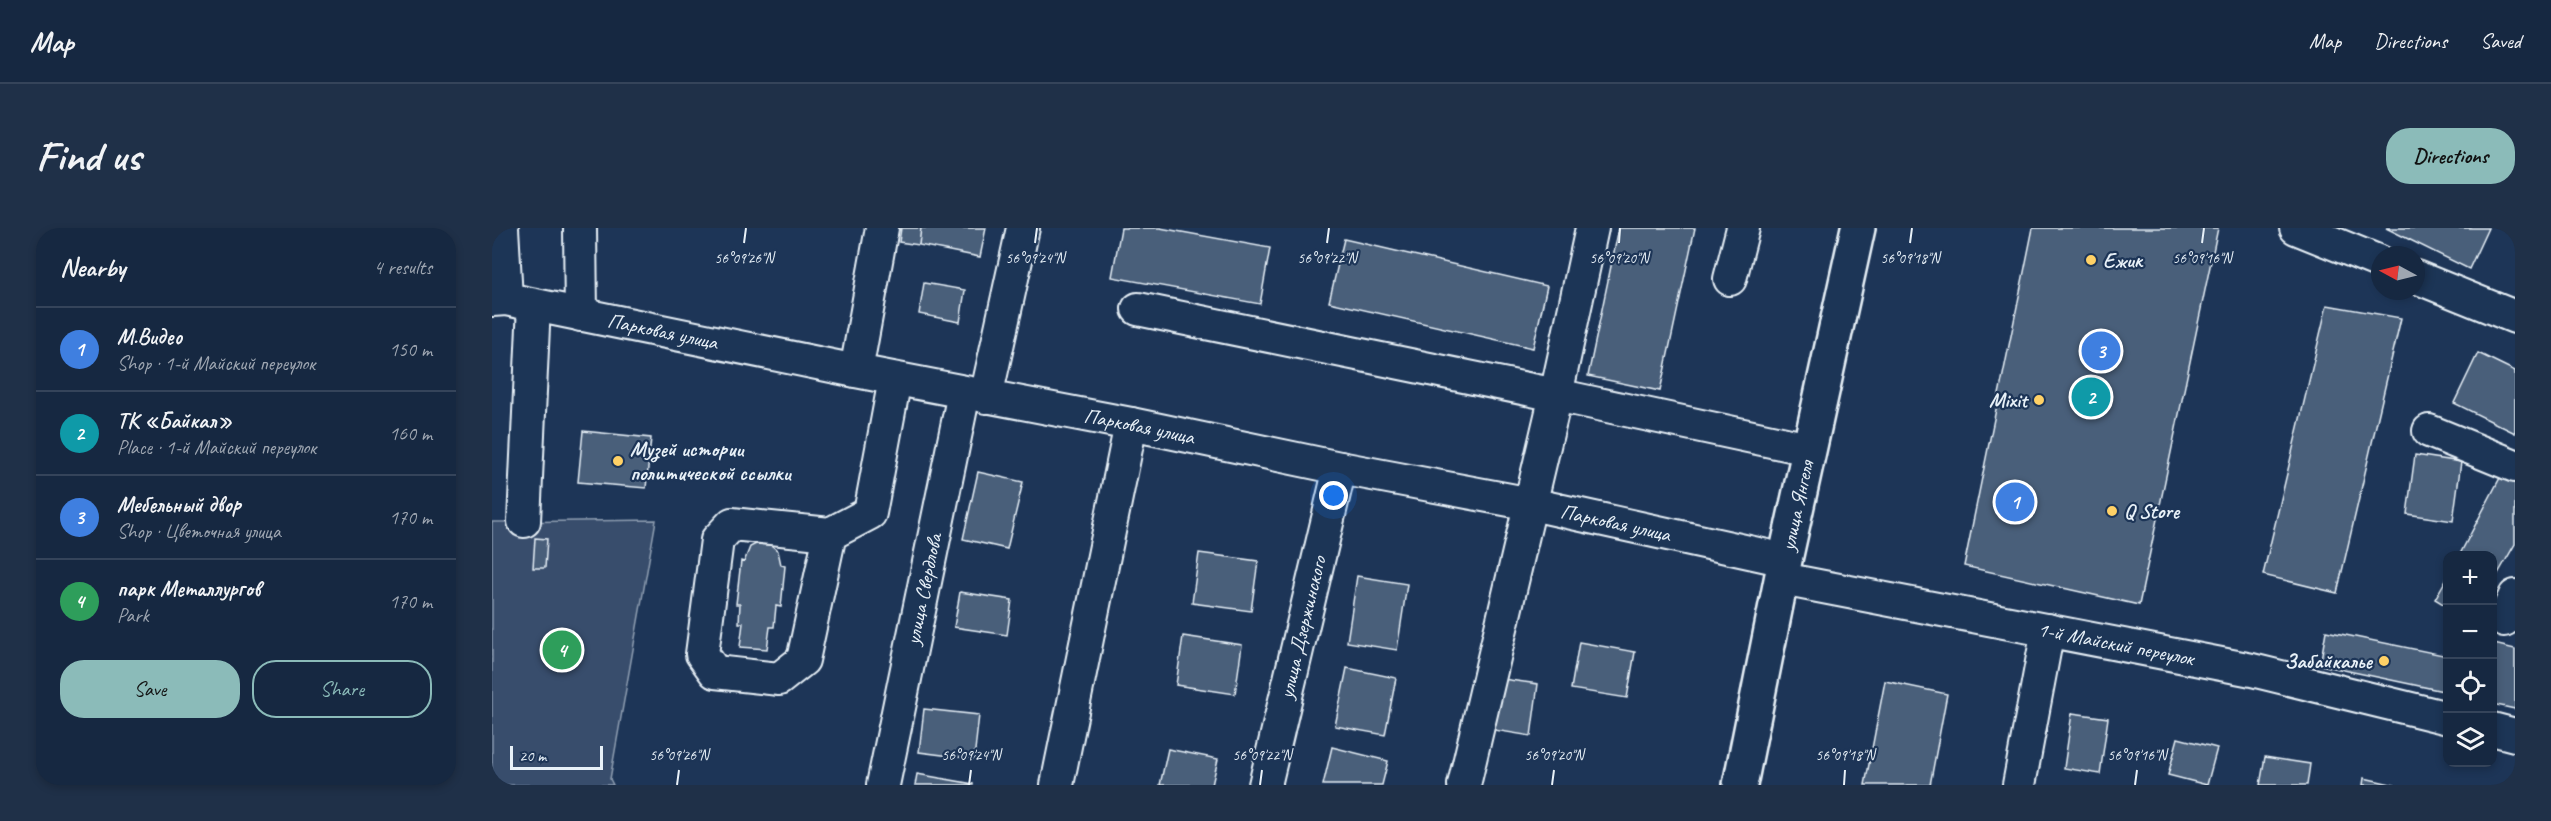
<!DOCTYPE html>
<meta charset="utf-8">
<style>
:root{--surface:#162841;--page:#1f3048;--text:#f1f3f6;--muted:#9ea6b1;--line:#35445a;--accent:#8bbbb9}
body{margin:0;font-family:Caveat,sans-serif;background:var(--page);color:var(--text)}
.controls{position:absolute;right:18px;bottom:18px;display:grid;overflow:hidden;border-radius:12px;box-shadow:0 3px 9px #0003}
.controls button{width:54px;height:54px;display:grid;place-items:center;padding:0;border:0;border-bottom:2px solid var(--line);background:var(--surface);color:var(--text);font:30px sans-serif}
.compass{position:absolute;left:1879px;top:18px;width:54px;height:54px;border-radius:50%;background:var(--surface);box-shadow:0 3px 9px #0003;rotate:277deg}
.scale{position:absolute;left:18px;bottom:15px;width:93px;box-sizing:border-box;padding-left:6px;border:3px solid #e8f1f8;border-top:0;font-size:16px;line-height:21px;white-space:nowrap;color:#e8f1f8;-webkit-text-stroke:4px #1d3557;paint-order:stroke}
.you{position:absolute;left:842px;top:268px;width:21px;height:21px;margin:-15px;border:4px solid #fff;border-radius:50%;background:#1a73e8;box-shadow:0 0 0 9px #1a73e833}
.badge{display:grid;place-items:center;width:39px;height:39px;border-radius:50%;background:var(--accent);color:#fff;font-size:20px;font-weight:700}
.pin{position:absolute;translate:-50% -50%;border:3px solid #fff;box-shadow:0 2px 6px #0006}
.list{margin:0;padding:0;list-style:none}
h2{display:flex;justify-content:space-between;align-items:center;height:78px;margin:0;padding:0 24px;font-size:26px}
h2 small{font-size:20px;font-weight:400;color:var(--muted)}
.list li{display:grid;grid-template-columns:39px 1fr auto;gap:18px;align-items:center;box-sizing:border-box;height:84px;padding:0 24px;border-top:2px solid var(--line)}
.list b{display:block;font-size:22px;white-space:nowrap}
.list p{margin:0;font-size:20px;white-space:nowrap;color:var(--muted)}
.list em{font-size:20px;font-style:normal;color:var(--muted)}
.actions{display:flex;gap:12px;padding:18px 24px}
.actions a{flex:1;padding:14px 0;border:2px solid var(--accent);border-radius:24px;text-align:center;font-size:21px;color:var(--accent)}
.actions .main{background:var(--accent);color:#111}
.icon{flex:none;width:33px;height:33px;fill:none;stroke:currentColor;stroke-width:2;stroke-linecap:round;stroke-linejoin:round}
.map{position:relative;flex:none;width:2023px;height:557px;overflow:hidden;border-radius:24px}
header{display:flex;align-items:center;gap:36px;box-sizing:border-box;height:84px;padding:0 30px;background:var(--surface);border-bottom:2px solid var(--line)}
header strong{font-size:28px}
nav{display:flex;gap:33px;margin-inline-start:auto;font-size:21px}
.intro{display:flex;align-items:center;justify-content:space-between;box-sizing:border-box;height:144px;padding:0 36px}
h1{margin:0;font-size:42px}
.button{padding:15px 27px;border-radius:24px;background:var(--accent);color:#111;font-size:21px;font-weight:700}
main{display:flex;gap:36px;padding:0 36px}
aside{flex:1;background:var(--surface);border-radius:24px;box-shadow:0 3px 9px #0003}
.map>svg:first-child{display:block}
.green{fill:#374d6c;stroke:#909fb2;stroke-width:1.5}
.building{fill:#495e7a;stroke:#e8f1f8;stroke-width:1.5}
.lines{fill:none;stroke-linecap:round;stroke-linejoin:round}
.minor-casing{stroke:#e8f1f8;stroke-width:36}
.major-casing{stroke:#e8f1f8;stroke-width:38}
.minor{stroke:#1d3557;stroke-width:32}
.major{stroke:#1d3557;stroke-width:33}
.ticks{fill:none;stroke:#e8f1f8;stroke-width:2}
.poi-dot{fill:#ffd166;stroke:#1d3557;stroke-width:2}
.labels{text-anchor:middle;stroke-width:4.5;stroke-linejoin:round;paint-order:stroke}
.poi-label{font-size:21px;font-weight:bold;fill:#e8f1f8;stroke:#1d3557;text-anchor:start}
.street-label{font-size:21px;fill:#e8f1f8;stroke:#1d3557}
.ticks-label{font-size:15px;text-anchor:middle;fill:#e8f1f8;stroke:#1d3557;stroke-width:4.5;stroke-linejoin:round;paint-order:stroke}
</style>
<header>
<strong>Map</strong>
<nav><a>Map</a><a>Directions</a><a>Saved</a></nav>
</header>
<div class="intro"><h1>Find us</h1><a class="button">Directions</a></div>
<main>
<aside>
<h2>Nearby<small>4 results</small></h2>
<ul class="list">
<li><span class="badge" style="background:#3f7fe0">1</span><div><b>М.Видео</b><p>Shop · 1-й Майский переулок</p></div><em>150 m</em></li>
<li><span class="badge" style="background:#0f9aa8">2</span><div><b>ТК «Байкал»</b><p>Place · 1-й Майский переулок</p></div><em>160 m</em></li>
<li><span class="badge" style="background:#3f7fe0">3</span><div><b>Мебельный двор</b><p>Shop · Цветочная улица</p></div><em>170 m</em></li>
<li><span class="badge" style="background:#2e9e5b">4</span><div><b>парк Металлургов</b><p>Park</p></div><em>170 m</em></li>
</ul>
<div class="actions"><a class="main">Save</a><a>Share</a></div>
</aside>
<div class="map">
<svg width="2023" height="557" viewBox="0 0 2023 557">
<rect width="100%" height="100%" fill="#1d3557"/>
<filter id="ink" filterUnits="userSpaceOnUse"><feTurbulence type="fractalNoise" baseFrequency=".0167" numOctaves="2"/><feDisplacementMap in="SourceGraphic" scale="12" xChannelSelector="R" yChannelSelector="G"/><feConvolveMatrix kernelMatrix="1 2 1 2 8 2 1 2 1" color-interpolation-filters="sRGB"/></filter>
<g filter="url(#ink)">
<path class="green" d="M164,292L118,551L121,557H0V294Z"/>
<path class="building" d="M409,0H429L427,17L407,14Z
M429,0H494L488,29L427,17Z
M629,0H668L778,20L768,76L620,49Z
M1127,0H1203L1168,163L1096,148Z
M1541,0H1726L1647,377L1472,338Z
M1894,0H1996L1977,41Z
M852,11L1055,58L1041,120L837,74Z
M432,55L473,62L468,94L427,86Z
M1835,77L1909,90L1845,365L1771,347Z
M1986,125L2023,143V205L1962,175Z
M91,203L159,210L154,260L86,254Z
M1923,227L1969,234L1961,293L1915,286Z
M486,244L531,254L515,321L471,311Z
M2010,246L2023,253V316L2000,356V328H1967Z
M43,310L55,311L53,340H41Z
M264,316L279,317L286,323L289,337L293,338L289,379L284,378L282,399H278L275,421L248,419L251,395H247L248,376H244L249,333L252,334L258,319Z
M707,325L766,333L759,383L700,375Z
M865,348L915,356L905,422L855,414Z
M1956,348V379L1943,371Z
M468,364L520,372L515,407L462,399Z
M1834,403L1956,428V464L1828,437Z
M691,408L750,417L743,466L684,457Z
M1087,414L1143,424L1135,470L1079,461Z
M2002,416L2023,421V481L2000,476Z
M855,440L904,450L893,507L843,498Z
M1003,450L1046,456L1039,508L996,501Z
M1393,453L1455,466L1438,557H1373Z
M432,481L487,487L482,531L427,524Z
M1580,485L1616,490L1608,546L1572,540Z
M1686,510L1725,520L1715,557L1676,547Z
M840,519L896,533L890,557H831Z
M676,521L726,531L720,557H668Z
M1773,529L1818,536L1815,557H1768Z
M425,546L481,556V557H423Z
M1872,550L1903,557H1871Z"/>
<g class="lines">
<defs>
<g id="minor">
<path d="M10,0L14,71"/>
<path d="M88,0L89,87"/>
<path d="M1804,0L1888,34"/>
<path d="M1924,49L2023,89"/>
<path d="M1238,51L1251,0"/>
<path id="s1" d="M0,72L14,71L364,143L639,196L848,240L1039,276L1293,332"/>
<path d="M646,81L1064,167L1100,0"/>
<path d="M364,143L390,0"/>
<path d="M494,169L531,0"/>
<path d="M1937,203L2023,238"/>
<path d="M32,293L42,77"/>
<path d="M338,306L311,432L287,451L223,444L210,426L225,312L240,296L338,306L378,285L403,151"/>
<path id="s2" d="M1290,351L1760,442L1956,490"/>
<path d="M2012,392L2023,368"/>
<path d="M2000,501L2023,507"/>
<path id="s3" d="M391,557L472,165"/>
<path d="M565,557L639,196"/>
<path id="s4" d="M773,557L848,240"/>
<path d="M972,557L1064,167L1317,221"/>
<path d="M1527,557L1556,402"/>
</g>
<g id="major">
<path id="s5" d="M1248,557L1293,332L1366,0"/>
</g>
</defs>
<use href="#minor" class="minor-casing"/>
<use href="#major" class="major-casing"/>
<use href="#minor" class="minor"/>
<use href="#major" class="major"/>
</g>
</g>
<path class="ticks" d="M252,15L254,0M543,15L545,0M835,15L837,0M1127,15L1128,0M1418,15L1420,0M1710,15L1712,0M185,557L187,542M477,557L479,542M768,557L770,542M1060,557L1062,542M1352,557L1353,542M1643,557L1645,542"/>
<g class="poi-dot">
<circle cx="1599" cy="32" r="6"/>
<circle cx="1547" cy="172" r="6"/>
<circle cx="126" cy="233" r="6"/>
<circle cx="1620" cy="283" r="6"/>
<circle cx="1892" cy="433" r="6"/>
</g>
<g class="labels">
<g class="poi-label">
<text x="1611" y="39">Ежик</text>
<text x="1535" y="179" text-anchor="end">Mixit</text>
<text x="138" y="228">Музей истории<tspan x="138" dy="24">политической ссылки</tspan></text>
<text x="1632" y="290">Q Store</text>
<text x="1880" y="440" text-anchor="end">Забайкалье</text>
</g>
<g class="street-label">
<text dy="7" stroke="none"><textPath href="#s1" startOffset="174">Парковая улица</textPath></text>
<text dy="7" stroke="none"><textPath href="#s1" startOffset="660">Парковая улица</textPath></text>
<text dy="7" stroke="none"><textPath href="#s5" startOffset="285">улица Янгеля</textPath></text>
<text dy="7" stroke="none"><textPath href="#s1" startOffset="1146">Парковая улица</textPath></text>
<text dy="7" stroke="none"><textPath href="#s3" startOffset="200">улица Свердлова</textPath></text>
<text dy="7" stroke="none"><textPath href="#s4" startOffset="162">улица Дзержинского</textPath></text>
<text dy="7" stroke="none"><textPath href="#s2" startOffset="340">1-й Майский переулок</textPath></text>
</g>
</g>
<g class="ticks-label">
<text x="252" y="35">56°09'26"N</text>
<text x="543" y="35">56°09'24"N</text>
<text x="835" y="35">56°09'22"N</text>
<text x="1127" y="35">56°09'20"N</text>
<text x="1418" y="35">56°09'18"N</text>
<text x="1710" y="35">56°09'16"N</text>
<text x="187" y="532">56°09'26"N</text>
<text x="479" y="532">56°09'24"N</text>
<text x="770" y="532">56°09'22"N</text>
<text x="1062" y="532">56°09'20"N</text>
<text x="1353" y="532">56°09'18"N</text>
<text x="1645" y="532">56°09'16"N</text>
</g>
</svg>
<div class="controls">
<button>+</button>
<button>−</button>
<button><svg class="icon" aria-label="locate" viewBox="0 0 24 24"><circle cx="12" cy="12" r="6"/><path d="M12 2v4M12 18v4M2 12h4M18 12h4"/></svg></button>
<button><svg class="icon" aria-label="layers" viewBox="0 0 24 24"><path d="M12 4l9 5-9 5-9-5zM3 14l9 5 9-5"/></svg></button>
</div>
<svg class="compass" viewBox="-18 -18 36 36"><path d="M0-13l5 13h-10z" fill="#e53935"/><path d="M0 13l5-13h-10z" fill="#9ea6b1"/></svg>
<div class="scale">20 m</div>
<div class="you"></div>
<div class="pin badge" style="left:1523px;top:274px;background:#3f7fe0">1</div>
<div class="pin badge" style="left:1599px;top:169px;background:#0f9aa8">2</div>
<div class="pin badge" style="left:1609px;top:123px;background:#3f7fe0">3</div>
<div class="pin badge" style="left:70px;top:422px;background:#2e9e5b">4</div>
</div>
</main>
